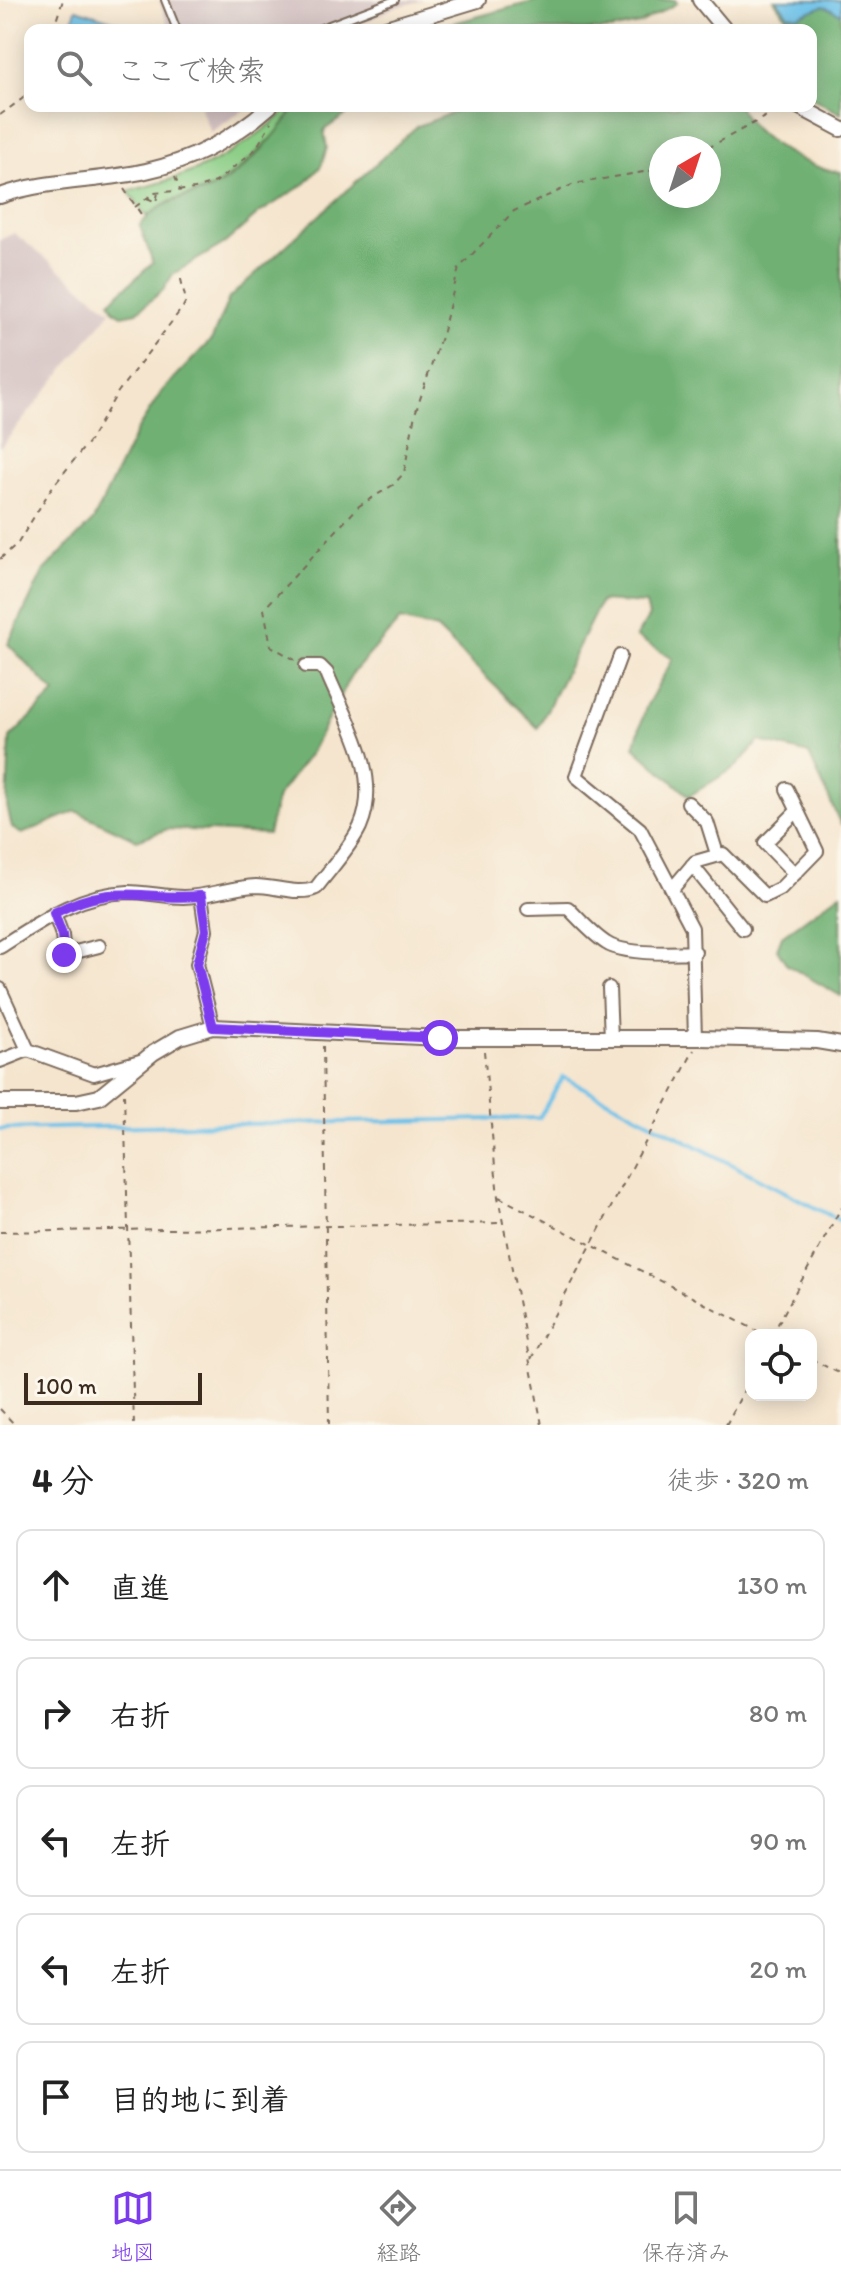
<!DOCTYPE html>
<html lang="ja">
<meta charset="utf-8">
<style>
:root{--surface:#fff;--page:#f2f2f2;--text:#222;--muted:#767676;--line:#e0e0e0;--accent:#7c3aed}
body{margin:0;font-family:Itim,"Klee One",sans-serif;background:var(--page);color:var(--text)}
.controls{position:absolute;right:24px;bottom:24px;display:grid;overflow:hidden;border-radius:16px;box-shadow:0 4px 20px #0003}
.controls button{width:72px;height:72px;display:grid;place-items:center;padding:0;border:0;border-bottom:2px solid var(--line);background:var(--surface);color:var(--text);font:40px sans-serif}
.compass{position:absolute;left:649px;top:136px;width:72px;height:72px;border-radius:50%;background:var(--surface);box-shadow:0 4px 20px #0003;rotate:39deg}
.scale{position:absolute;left:24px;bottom:20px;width:178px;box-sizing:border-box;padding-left:8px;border:4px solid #3b2a1e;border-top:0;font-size:22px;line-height:28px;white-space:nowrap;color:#3b2a1e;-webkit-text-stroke:6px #fbf7ec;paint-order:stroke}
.stop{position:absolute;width:24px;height:24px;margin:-18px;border:6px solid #7c3aed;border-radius:50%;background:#fff}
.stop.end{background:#7c3aed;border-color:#fff;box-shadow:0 2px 8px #0008}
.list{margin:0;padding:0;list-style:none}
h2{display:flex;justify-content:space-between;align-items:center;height:104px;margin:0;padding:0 32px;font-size:34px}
h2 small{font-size:26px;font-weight:400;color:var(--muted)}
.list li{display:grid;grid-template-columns:52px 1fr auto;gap:24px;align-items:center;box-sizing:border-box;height:112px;margin:0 16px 16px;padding:0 16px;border:2px solid var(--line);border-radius:16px}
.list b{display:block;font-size:30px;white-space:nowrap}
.list em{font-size:26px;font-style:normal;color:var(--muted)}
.icon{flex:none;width:44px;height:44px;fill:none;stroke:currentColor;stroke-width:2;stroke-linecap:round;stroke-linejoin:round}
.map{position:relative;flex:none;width:841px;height:1425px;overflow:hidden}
.search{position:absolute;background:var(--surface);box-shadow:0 4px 20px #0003;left:24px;right:24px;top:24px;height:88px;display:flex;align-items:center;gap:20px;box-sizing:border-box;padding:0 28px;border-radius:16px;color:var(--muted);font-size:30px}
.sheet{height:744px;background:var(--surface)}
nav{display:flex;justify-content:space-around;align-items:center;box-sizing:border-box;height:112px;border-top:2px solid var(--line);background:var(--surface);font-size:22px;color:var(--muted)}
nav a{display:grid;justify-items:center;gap:4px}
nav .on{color:var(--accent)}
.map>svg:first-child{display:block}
.industrial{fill:#d2bfc0}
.green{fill:#8bcd86;stroke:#637c52;stroke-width:2}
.forest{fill:#70b073;stroke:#566d48;stroke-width:2;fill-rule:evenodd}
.water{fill:#6cc1e9;stroke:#547684;stroke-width:2}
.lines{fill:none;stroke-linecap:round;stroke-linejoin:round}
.stream{stroke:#6cc1e9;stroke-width:4}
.service-casing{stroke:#7c6b5c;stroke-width:10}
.minor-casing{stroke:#7c6b5c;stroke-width:16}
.tertiary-casing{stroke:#7c6b5c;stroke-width:18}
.path{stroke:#7c6b5c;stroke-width:2;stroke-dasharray:6 6;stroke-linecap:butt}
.service{stroke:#fff;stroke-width:6}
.minor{stroke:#fff;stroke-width:12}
.tertiary{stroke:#fff;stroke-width:14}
.route{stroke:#7c3aed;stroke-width:10}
</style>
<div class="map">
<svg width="841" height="1425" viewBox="0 0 841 1425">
<rect width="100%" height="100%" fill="#fbf7ec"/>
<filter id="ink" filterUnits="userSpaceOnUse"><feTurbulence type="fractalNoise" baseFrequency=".0125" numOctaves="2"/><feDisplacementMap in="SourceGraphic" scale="16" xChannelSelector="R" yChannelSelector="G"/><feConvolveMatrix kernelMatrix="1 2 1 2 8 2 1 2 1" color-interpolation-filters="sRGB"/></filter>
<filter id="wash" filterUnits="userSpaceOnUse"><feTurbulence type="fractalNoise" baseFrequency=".006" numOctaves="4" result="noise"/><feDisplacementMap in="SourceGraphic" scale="32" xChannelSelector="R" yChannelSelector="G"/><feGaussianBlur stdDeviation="1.8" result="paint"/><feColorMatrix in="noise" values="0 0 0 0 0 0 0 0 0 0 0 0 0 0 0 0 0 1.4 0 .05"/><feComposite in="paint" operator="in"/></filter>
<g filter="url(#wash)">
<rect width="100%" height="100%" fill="#f5e5ce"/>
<path class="industrial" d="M159,0H424L393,8L350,30H170Z
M200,106H250L210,132Z
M14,233L111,311L0,448V240Z"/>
<path class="green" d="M292,106H295L284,127L237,171L213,188L171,201L146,216L128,191C197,176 240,153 292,106Z"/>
<path class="forest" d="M539,0H675L677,3L640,24L610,30H428Z
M774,0H841V114L811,97V30H783L790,23Z
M295,106H359L324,130L327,148L321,166L306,183L258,214L225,243L173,274L163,290L137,312L122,315L114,310L110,301L153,263L140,226C157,201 185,199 211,189C240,177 280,133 295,106Z
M472,106H739C751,137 809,170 841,172V825L809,754L759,741L737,766L689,796L634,747L646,707L673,659L636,637L649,616L646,604L601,601L538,728L437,629L400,620L351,675L311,752L277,797L268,834L168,829L137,840L76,811L22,834L12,828L7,806L10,738L55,693L8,644L44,570L93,521L136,432L162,391L212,339L229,298L417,126ZM661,148H709V196H661Z
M841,893V996L787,965L777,949L782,936Z"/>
<path class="water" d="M777,0H841V14L823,6L798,16L788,15Z
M76,9L118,22L121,30H70Z"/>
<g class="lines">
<path class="stream" d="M0,1129L539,1118L563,1077L841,1221"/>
</g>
</g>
<g filter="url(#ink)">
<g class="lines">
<defs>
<path id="service" d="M165,0L177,30
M316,30L395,0"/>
<path id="minor" d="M620,656L576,776L640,829L692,928L695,1039
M688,803L707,822L717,854
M692,865L743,929
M795,874L765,843L797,811
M673,888L695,862L723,854L765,896L781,888L817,851L787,789
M201,896L206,930L197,964L213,1027
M528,909L568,908C580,920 592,934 606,943C623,955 674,953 695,952
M54,913L62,935L64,955L99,946
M0,947C41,921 78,894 128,892C147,892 165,897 183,897C208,897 231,887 256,886C275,886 299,896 316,888C330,869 350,848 360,827C383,775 346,720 327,673L320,666H306
M609,988L611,1039
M0,989L28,1050L94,1074L140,1061
M0,1061L28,1050"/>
<path id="tertiary" d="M700,0L725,30
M379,30L478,0
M798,106L841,129
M0,196C47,179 98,182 146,171C192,161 234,138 270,106
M0,1102H76L99,1097L153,1053L180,1037L213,1027L440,1038H700L817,1041L841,1045"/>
</defs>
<use href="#service" class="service-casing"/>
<use href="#minor" class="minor-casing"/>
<use href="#tertiary" class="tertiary-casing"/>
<path class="path" d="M53,30L63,0
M0,115L22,99L30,88
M708,148L781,108
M175,177L180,190
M124,189L143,217
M147,198L156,202L158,193
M135,207L154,193L195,189L216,182L256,149L271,122
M0,559L18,543L51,489L90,440L118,392L183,307L186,301L180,275
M295,660L271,646L264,609L359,506L393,485L404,473L415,414L443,331L459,268L514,211L574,184L661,169
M323,1046L329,1425
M484,1051L498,1197L542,1425
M124,1094L134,1425
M499,1197L765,1335
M0,1232L503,1223
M772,1335L841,1208
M531,1359L694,1050
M811,1359L841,1374
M0,1409L15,1425
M726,1425L751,1377"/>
<use href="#service" class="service"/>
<use href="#minor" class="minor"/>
<use href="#tertiary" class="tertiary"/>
</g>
</g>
<g class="lines" filter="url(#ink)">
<path class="route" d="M64,955L62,935L54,913C116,881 139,901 201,896L206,930L197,964L213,1027L440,1038"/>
</g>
</svg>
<div class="controls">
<button><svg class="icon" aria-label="locate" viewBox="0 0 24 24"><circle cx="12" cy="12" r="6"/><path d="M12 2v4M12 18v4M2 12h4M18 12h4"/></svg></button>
</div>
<svg class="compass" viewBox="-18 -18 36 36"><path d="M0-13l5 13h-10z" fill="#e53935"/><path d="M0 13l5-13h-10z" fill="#767676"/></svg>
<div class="scale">100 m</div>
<div class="stop" style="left:440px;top:1038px"></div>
<div class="stop end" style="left:64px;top:955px"></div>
<div class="search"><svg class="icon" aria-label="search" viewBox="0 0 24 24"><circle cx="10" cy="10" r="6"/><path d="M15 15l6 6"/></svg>ここで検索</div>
</div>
<section class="sheet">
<h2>4 分<small>徒歩 · 320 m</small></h2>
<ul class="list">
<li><svg class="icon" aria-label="ahead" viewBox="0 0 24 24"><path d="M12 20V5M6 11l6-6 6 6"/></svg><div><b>直進</b></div><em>130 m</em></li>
<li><svg class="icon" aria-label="right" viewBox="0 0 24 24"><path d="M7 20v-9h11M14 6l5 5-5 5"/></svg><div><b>右折</b></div><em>80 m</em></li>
<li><svg class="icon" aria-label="left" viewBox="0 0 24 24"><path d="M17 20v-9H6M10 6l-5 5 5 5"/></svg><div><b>左折</b></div><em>90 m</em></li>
<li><svg class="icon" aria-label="left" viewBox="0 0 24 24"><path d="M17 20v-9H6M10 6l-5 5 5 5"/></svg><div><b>左折</b></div><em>20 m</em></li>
<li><svg class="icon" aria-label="arrive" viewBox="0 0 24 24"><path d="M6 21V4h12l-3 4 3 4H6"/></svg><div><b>目的地に到着</b></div></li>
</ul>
</section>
<nav>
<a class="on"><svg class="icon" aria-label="map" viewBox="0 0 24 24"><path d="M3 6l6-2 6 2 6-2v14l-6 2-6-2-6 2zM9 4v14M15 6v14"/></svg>地図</a>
<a><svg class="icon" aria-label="directions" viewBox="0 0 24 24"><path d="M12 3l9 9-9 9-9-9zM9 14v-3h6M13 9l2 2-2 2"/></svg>経路</a>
<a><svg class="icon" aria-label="saved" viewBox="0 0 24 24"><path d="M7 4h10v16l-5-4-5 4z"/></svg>保存済み</a>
</nav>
